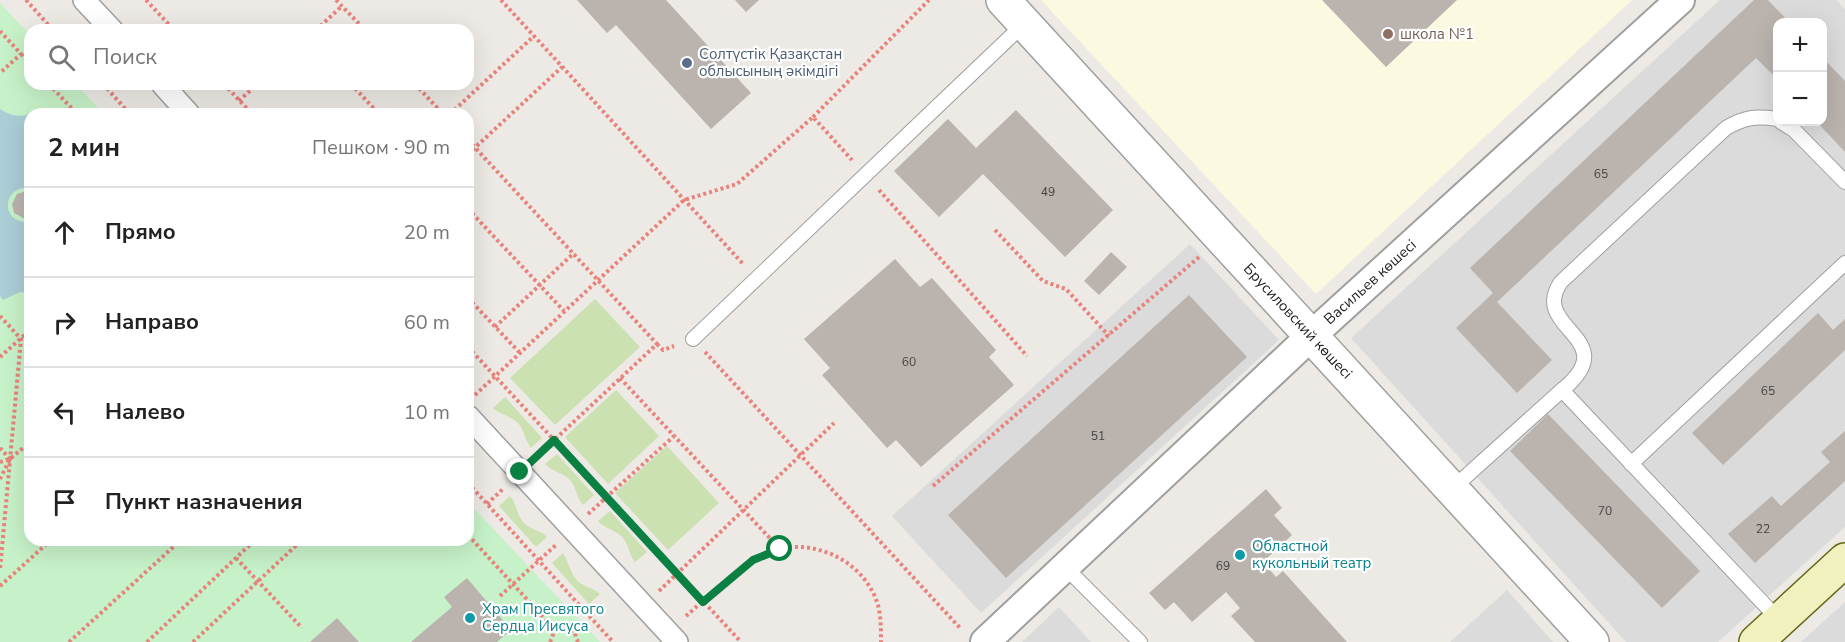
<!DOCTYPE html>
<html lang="ru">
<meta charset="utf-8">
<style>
:root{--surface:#fff;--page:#f2f2f2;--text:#222;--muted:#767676;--line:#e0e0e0}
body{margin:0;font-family:"Nunito Sans",sans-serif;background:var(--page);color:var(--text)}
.controls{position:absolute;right:18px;top:18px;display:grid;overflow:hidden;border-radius:12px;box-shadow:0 6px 24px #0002}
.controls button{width:54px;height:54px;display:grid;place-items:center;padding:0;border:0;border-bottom:2px solid var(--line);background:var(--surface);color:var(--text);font:30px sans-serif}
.stop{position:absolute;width:18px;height:18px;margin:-14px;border:4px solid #0b8043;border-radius:50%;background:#fff}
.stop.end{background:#0b8043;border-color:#fff;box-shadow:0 2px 6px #0008}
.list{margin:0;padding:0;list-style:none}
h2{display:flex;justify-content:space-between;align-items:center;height:78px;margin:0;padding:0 24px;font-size:26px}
h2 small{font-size:20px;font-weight:400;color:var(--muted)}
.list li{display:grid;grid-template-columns:39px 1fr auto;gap:18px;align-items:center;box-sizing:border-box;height:90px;padding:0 24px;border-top:2px solid var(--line)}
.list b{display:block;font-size:22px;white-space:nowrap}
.list em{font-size:20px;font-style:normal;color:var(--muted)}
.icon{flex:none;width:33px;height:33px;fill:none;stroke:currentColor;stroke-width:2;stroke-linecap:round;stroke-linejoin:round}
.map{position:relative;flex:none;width:1845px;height:642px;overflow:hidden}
.search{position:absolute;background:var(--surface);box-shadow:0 6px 24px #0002;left:24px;top:24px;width:450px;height:66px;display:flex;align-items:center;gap:15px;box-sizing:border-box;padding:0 21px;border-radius:18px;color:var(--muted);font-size:22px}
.panel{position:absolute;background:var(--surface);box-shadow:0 6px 24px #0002;left:24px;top:108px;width:450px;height:438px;border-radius:18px}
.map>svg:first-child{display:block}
.residential{fill:#dbdbdb;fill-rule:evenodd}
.education{fill:#fbfae0}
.grass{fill:#cbe1b1}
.park{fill:#c7f2c9}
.water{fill:#aacdd6}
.building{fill:#bab3ae}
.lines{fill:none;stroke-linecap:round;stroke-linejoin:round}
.service-casing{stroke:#9f9f9f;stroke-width:16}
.pedestrian-casing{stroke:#9f9f9f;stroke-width:24}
.minor-casing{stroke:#9f9f9f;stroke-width:32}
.tertiary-casing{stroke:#9f9f9f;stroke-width:36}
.secondary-casing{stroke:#616712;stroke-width:36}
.path{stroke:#e8827b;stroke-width:4;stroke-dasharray:3 3;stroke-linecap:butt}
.service{stroke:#fff;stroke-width:14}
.pedestrian{stroke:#fff;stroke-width:21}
.minor{stroke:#fff;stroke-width:28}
.tertiary{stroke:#fff;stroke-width:33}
.secondary{stroke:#f1f1bf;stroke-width:33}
.route{stroke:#0b8043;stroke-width:8}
.education-dot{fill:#8d6e63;stroke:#fff;stroke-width:2}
.service-dot{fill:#5c6f8a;stroke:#fff;stroke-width:2}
.culture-dot{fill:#0f9aa8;stroke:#fff;stroke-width:2}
.labels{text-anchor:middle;stroke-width:4.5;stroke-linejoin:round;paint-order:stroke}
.number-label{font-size:12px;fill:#454342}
.education-label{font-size:15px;fill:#785e54;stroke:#fff;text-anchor:start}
.service-label{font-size:15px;fill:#4e5e75;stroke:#fff;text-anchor:start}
.street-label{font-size:15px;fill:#1e1e1e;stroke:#fff}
.culture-label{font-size:15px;fill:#0d838f;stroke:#fff;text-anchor:start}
</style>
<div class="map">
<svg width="1845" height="642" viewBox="0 0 1845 642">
<rect width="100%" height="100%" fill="#edeae5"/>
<path class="residential" d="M1720,0H1836L1845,9V527L1718,642H1626L1351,338ZM1778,22H1822V122H1778Z
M1190,244L1279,340L981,613L892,516Z
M1507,590L1553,642H1450Z
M1845,602V642H1801Z
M1059,607L1091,642H1022Z"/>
<path class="education" d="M1041,0H1632L1316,294Z"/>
<path class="grass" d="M595,299L640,347L555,425L510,378Z
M616,390L659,436L608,484L565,437Z
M505,397L542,438L531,448C525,441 525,431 518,423C510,415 500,415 493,408Z
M667,446L719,503L668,550L615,493Z
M557,454L594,495L583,505C576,498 577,487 570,480C562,472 552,472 545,464Z
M510,496C517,504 516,513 523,522C530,530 541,530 547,537L536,547L499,506Z
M610,511L647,552L635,562C629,555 629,544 622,537C614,529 605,529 598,521Z
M563,553C569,561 569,571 576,579C582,587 593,587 600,594L589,604L552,563Z"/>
<path class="park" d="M0,3L30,35V84H76L104,114H30V540H468V502L600,642H0Z"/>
<path class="water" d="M0,109C10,115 18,118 30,114V188C1,185 0,225 30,222V293L20,292L3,300L0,296Z"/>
<path class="building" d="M577,0H666L751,93L711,129L616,25L607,33Z
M735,0H759L746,12Z
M1322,0H1457L1386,67Z
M1754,0H1768L1789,22H1778V80L1756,58L1497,302L1552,360L1517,393L1456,328L1493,293L1470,268Z
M1822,57L1845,81V152L1817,122H1822Z
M1016,110L1113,210L1065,257L983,174L939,217L894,171L948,119L976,148Z
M26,191L30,192V219H25L14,213L12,204L17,194Z
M1111,252L1127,267L1099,295L1084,281Z
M895,259L920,287L932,278L996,350L989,357L1014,385L921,467L896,440L887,448L822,375L830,368L804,339Z
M1189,295L1247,357L1006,578L948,515Z
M1818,313L1833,330L1845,319V350L1723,465L1692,433Z
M1548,414L1700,571L1662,608L1510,451Z
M1845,431V481L1755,563L1728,534L1772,496L1781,506L1830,462L1821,452Z
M1266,489L1282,508L1274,515L1292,535L1263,562L1276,577L1283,571L1347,642H1255L1231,616L1240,608L1226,592L1192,622L1174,602L1165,610L1149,593Z
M467,578L511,630L497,642H411L452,607L444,597Z
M337,618L359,642H310Z"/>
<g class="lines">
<defs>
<path id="service" d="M1781,122L1794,130L1845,182
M693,339L1025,23
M1562,390C1626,338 1528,329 1561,282L1726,128C1745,117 1755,116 1778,119
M1631,464L1845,263
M1453,488L1562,390L1779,620
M1065,567L1140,642"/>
<path id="pedestrian" d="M84,0L112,30
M162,84L189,114
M468,416L677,642"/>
<path id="minor" d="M985,642L1312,335L1680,0"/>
<path id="tertiary" d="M1003,0L1592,642"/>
<path id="secondary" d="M1756,642L1845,560"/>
</defs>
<use href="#service" class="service-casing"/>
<use href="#pedestrian" class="pedestrian-casing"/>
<use href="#minor" class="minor-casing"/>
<use href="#tertiary" class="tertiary-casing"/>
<use href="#secondary" class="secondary-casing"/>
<path class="path" d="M26,0L53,30
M146,0L174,30
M336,0L365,30
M501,0L744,265
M316,30L342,6
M0,31L21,54L0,73
M21,54L30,64
M49,84L77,114
M103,84L130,114
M224,84L252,114
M351,84L379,114
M415,84L443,114
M239,101L257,84
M450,114L534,36
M813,117L929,0
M468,140L657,344L536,457
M468,154L562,67
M879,190L1027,356
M468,209L564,311
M995,230L1043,281L1066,289L1109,336
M468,298L520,353
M0,316L21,339L0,570
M495,327L574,253
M657,344L663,350L674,346
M468,347L741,642
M705,352L961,629
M0,357L30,330
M620,378L780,549
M475,395L684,200L737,184L813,117L852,160
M0,448L10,459
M0,462L9,459
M0,479L10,459L30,442
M468,483L613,642
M933,486L1199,257
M487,504L504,488
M468,514L470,522L468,529
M588,514L674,436
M468,535L555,630
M236,558L302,628
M0,586L51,540
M659,591L834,423
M500,596L557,544
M686,616C708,597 740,564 766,553C810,535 864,559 878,605C881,617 881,629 881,642
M69,642L181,540
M147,642L255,540
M193,642L302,540
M550,642L555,630L562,627L574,631L578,642"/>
<use href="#service" class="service"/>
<use href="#pedestrian" class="pedestrian"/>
<use href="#minor" class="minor"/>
<use href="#tertiary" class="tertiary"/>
<use href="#secondary" class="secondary"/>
</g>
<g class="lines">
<path class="route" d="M520,472L554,440L703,602L753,560L780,549"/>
</g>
<circle class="education-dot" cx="1388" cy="34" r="6"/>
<circle class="service-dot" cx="687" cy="63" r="6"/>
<g class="culture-dot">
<circle cx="1240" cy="555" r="6"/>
<circle cx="470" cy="618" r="6"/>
</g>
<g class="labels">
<g class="number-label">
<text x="1601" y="178">65</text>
<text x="1048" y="196">49</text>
<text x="909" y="366">60</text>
<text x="1768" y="395">65</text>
<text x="1098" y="440">51</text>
<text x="1605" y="515">70</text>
<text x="1763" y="533">22</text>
<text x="1223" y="570">69</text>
</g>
<g class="education-label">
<text x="1400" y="39">школа №1</text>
</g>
<g class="service-label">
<text x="699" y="59">Солтүстік Қазақстан<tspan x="699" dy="17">облысының әкімдігі</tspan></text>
</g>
<g class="street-label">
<text transform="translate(1370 282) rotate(-42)" y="5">Васильев көшесі</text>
<text transform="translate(1298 321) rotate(47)" y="5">Брусиловский көшесі</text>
</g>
<g class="culture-label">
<text x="1252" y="551">Областной<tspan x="1252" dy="17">кукольный театр</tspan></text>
<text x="482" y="614">Храм Пресвятого<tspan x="482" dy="17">Сердца Иисуса</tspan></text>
</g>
</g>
</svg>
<div class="controls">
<button>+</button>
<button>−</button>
</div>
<div class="stop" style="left:780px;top:549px"></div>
<div class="stop end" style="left:520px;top:472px"></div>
<div class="search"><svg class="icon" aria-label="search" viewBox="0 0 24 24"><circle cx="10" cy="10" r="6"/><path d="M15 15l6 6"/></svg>Поиск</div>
<section class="panel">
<h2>2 мин<small>Пешком · 90 m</small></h2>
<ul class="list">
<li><svg class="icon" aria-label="ahead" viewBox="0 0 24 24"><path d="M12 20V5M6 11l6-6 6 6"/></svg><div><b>Прямо</b></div><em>20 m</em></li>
<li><svg class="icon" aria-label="right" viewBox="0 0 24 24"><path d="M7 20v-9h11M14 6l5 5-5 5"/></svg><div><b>Направо</b></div><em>60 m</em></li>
<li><svg class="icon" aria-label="left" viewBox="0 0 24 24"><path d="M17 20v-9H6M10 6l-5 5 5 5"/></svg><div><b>Налево</b></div><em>10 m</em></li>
<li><svg class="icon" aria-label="arrive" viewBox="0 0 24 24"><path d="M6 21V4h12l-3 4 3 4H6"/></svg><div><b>Пункт назначения</b></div></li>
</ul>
</section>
</div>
